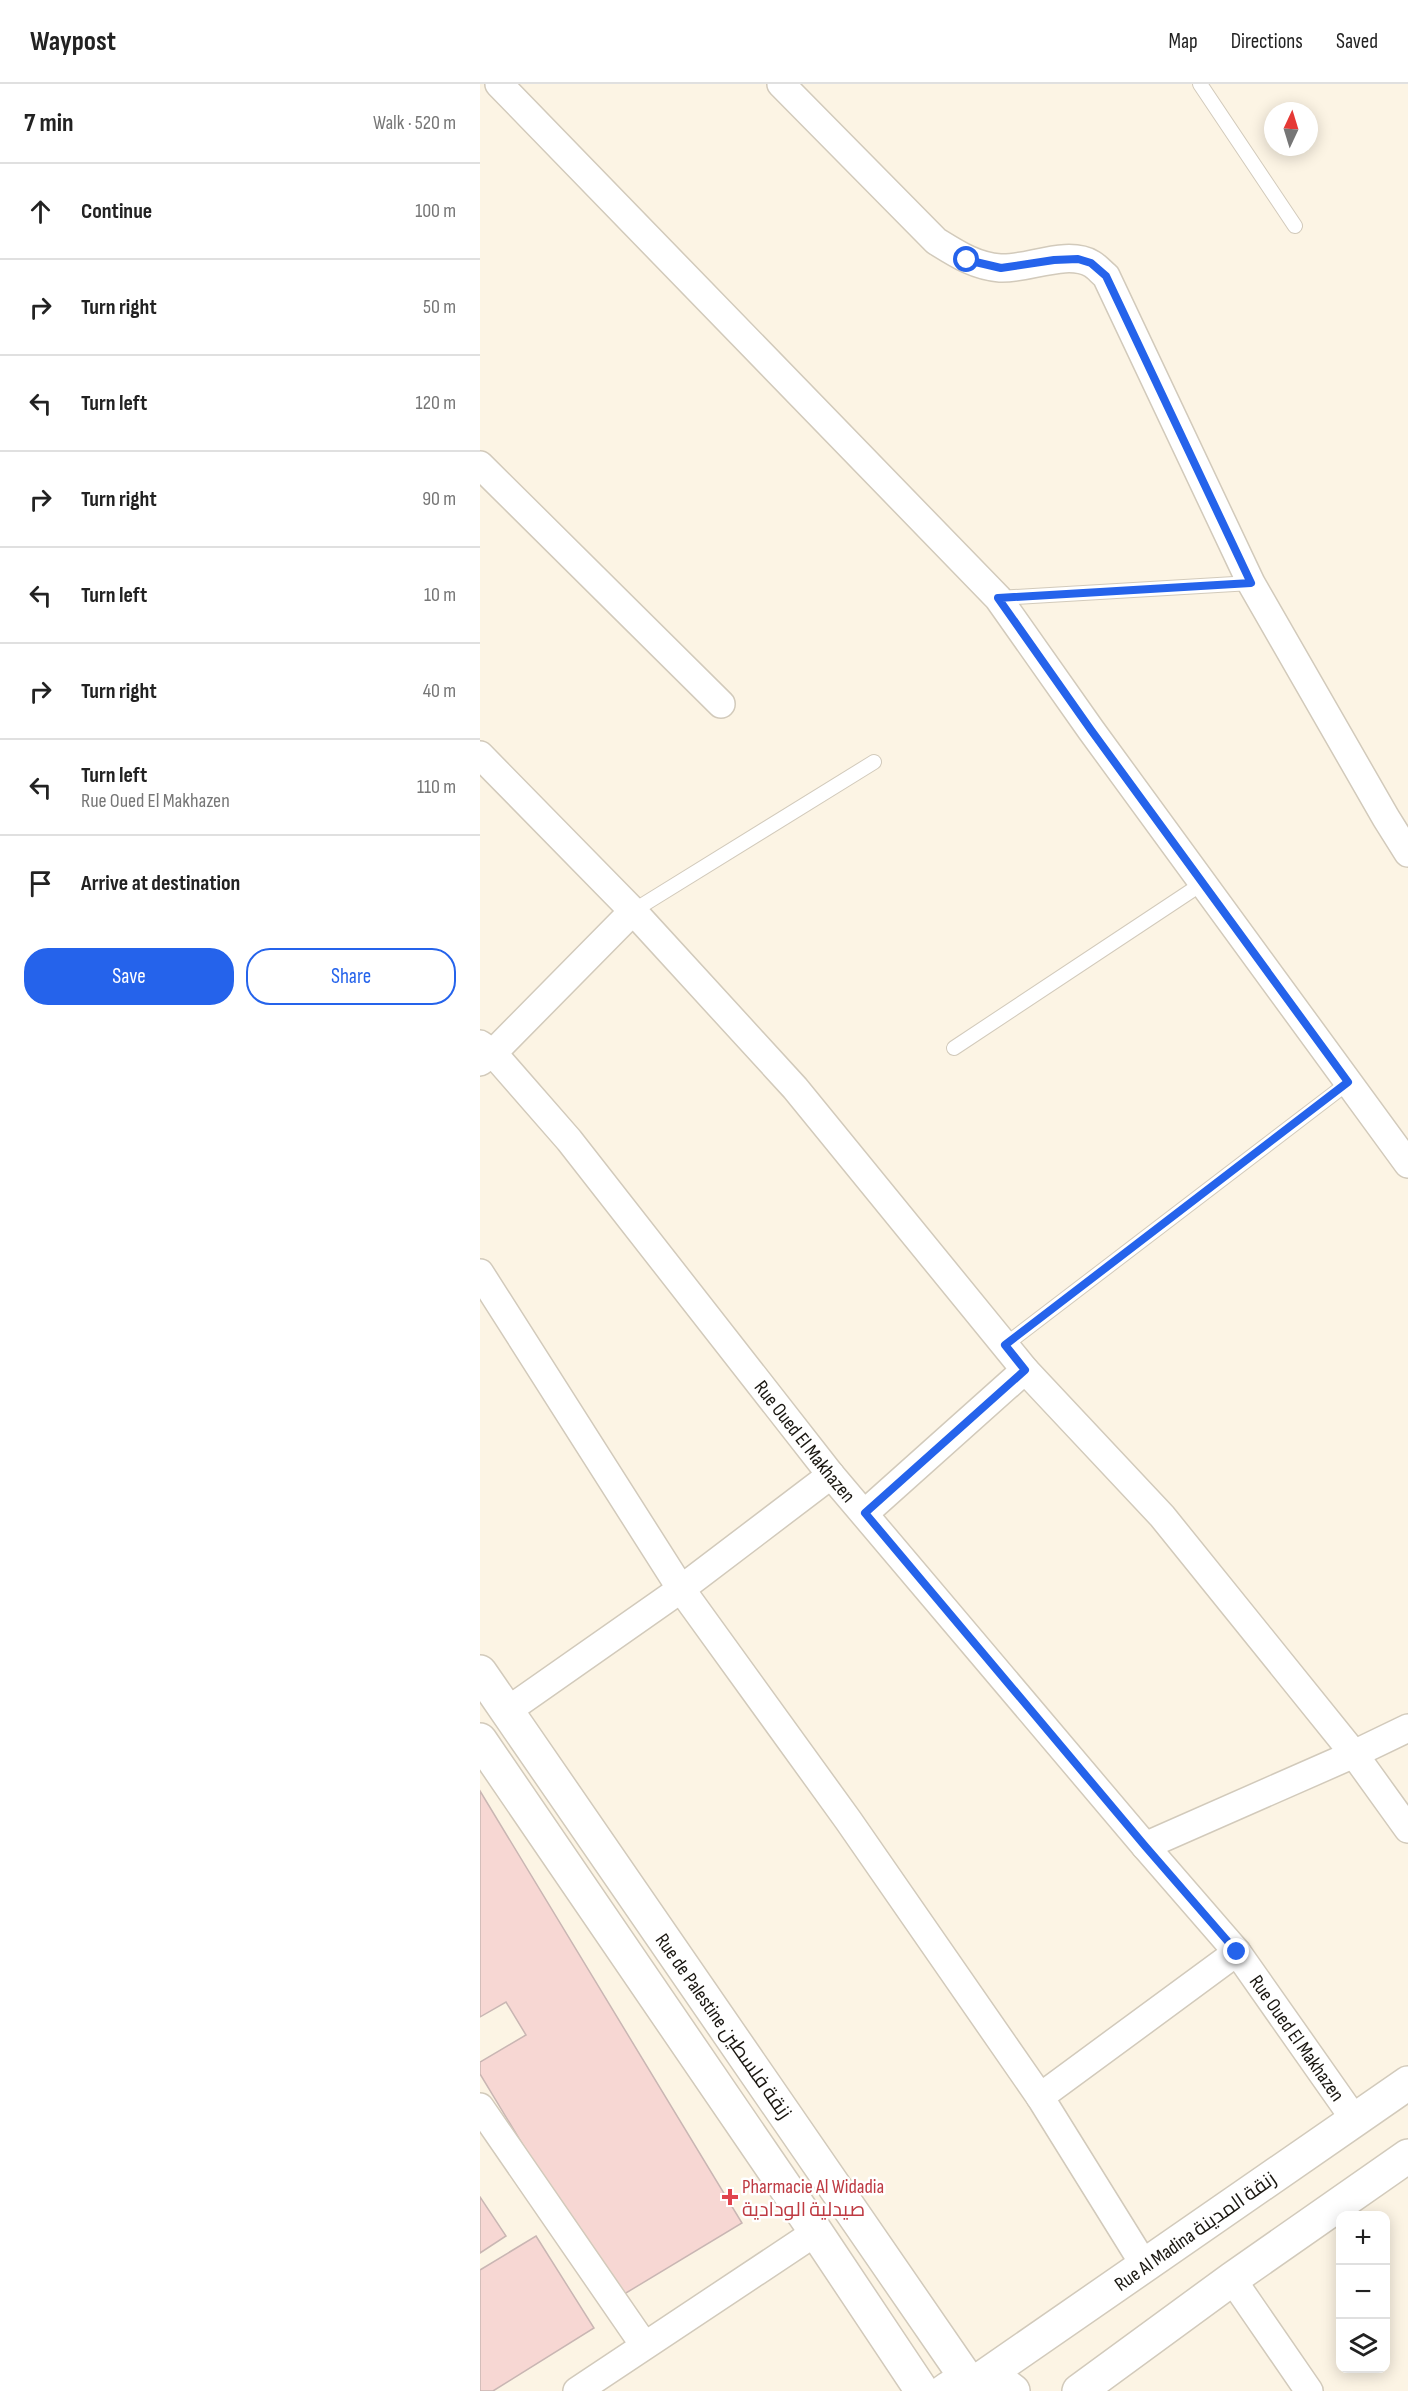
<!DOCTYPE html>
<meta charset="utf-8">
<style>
:root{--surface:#fff;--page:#f6f6f6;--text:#222;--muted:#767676;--line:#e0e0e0;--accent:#2563eb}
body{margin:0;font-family:"Sofia Sans Condensed",Cairo,sans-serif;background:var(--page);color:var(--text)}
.controls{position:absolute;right:18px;bottom:18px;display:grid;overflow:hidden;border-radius:12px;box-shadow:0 3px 15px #0003}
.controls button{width:54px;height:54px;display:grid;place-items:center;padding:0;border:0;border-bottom:2px solid var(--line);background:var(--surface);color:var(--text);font:30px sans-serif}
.compass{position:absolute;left:784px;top:18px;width:54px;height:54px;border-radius:50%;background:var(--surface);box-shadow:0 3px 15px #0003;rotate:4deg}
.stop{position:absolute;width:18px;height:18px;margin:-14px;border:4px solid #2563eb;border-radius:50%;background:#fff}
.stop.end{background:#2563eb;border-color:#fff;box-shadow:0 2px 6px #0008}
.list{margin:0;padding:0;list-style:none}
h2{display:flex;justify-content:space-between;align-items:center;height:78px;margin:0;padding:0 24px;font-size:26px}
h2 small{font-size:20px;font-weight:400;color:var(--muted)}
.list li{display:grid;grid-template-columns:39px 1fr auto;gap:18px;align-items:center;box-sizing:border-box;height:96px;padding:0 24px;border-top:2px solid var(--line)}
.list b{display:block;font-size:22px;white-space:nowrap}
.list p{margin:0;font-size:20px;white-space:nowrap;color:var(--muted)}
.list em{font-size:20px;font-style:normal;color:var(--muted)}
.actions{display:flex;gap:12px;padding:18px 24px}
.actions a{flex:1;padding:14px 0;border:2px solid var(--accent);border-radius:24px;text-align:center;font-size:21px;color:var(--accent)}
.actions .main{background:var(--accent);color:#fff}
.icon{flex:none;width:33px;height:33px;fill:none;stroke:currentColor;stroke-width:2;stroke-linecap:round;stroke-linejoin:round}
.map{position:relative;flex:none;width:928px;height:2307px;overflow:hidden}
header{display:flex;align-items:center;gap:36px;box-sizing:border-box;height:84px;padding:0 30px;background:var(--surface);border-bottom:2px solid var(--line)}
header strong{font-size:28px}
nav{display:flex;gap:33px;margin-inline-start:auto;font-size:21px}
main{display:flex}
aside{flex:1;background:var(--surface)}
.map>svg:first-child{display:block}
.building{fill:#f7d7d3;stroke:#c9b6b3;stroke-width:1.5}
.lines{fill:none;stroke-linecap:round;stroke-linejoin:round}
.service-casing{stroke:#d2cabb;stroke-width:16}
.minor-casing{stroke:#d2cabb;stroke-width:30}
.tertiary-casing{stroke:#d2cabb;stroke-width:36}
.secondary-casing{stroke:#d2cabb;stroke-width:36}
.service{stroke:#fff;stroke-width:14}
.minor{stroke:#fff;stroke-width:27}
.tertiary{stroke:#fff;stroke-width:33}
.secondary{stroke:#fff;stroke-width:33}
.route{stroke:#2563eb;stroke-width:8}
.health-dot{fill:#e0444e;stroke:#fff;stroke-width:2}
.labels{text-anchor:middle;stroke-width:5;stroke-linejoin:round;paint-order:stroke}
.street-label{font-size:20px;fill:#1a1711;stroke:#fff}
.health-label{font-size:20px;fill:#be3a42;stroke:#fff;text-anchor:start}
</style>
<header>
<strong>Waypost</strong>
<nav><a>Map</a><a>Directions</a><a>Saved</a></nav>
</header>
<main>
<aside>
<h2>7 min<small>Walk · 520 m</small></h2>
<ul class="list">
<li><svg class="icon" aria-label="ahead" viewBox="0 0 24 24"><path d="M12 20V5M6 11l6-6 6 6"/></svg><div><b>Continue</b></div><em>100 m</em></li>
<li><svg class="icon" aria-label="right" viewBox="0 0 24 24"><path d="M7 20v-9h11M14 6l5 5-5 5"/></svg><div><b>Turn right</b></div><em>50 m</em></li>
<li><svg class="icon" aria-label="left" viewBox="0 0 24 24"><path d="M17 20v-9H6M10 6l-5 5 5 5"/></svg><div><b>Turn left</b></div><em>120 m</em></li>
<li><svg class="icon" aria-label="right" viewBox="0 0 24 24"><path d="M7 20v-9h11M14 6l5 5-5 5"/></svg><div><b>Turn right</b></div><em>90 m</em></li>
<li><svg class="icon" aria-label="left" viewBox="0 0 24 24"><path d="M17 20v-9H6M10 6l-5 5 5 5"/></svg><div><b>Turn left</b></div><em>10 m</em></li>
<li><svg class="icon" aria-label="right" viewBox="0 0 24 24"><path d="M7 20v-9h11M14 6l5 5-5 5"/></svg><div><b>Turn right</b></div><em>40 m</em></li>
<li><svg class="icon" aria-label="left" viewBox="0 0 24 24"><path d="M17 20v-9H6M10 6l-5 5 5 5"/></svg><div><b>Turn left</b><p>Rue Oued El Makhazen</p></div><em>110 m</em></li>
<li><svg class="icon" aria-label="arrive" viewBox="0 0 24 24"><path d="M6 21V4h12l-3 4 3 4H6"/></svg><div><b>Arrive at destination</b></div></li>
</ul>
<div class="actions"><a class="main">Save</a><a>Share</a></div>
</aside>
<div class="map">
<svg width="928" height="2307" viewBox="0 0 928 2307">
<rect width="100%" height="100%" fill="#fcf4e4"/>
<path class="building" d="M0,1707L262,2139L136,2215L0,1990V1978L46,1951L26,1918L0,1933Z
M0,2113L26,2152L0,2169Z
M56,2152L114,2244L13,2307H0V2186Z"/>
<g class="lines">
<defs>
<path id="service" d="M720,0L815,142
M518,514L771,499
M153,827L394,678
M474,964L723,799
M525,1261L869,998"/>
<g id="minor">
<path d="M19,0L518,514L611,646L928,1080"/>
<path d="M301,0L456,157C477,170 495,182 520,184C546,186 587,165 612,180C617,183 621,188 626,192L771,499L906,734L928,769"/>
<path d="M0,381L241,620"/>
<path d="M0,671L153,827L315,1004L545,1286L682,1432L874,1670L928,1745"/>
<path id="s1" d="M0,960L13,969L89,1056L351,1391L665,1762L757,1868L875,2036"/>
<path d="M0,978L13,969L153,827"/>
<path d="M0,1189L201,1505L368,1736L560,2013L757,1868"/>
<path d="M385,1429L545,1286"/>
<path d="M27,1627L201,1505L351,1391"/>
<path d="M665,1762L874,1670L928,1644"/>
<path d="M560,2013L665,2182"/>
<path d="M0,2023L164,2261"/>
<path d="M752,2195L829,2307"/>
<path d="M97,2307L336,2148"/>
</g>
<path id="tertiary" d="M0,1588L487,2295
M0,1656L336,2148L442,2307"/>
<path id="secondary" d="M502,2294L928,1999
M465,2307C485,2291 513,2290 533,2307
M599,2307L752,2195L928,2072"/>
</defs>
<use href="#service" class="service-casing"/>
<use href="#minor" class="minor-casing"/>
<use href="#tertiary" class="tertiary-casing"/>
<use href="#secondary" class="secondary-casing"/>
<use href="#service" class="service"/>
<use href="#minor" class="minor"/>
<use href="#tertiary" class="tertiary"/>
<use href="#secondary" class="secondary"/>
</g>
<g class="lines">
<path class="route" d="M487,176L521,184L574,176L598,175L611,179L626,192L771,499L518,514L611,646L868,998L525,1261L545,1286L385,1429L665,1762L757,1868"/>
</g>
<path class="health-dot" d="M247 2104h6v6h6v6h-6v6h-6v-6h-6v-6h6z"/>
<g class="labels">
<g class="street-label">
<text dy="7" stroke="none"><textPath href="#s1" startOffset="514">Rue Oued El Makhazen</textPath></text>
<text transform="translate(244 1942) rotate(55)" y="7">Rue de Palestine زنقة فلسطين</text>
<text dy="7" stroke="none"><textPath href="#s1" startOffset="1288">Rue Oued El Makhazen</textPath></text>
<text transform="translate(715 2147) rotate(-35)" y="7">Rue Al Madina زنقة المدينة</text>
</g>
<g class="health-label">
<text x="262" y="2109">Pharmacie Al Widadia<tspan x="262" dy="23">صيدلية الودادية</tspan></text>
</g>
</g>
</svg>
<div class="controls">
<button>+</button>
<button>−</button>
<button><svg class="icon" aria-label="layers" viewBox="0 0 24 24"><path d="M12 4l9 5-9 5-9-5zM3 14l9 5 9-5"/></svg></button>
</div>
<svg class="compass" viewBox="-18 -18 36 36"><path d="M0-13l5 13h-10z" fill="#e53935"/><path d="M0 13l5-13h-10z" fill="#767676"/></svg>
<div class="stop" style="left:487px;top:176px"></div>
<div class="stop end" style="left:757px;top:1868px"></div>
</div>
</main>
